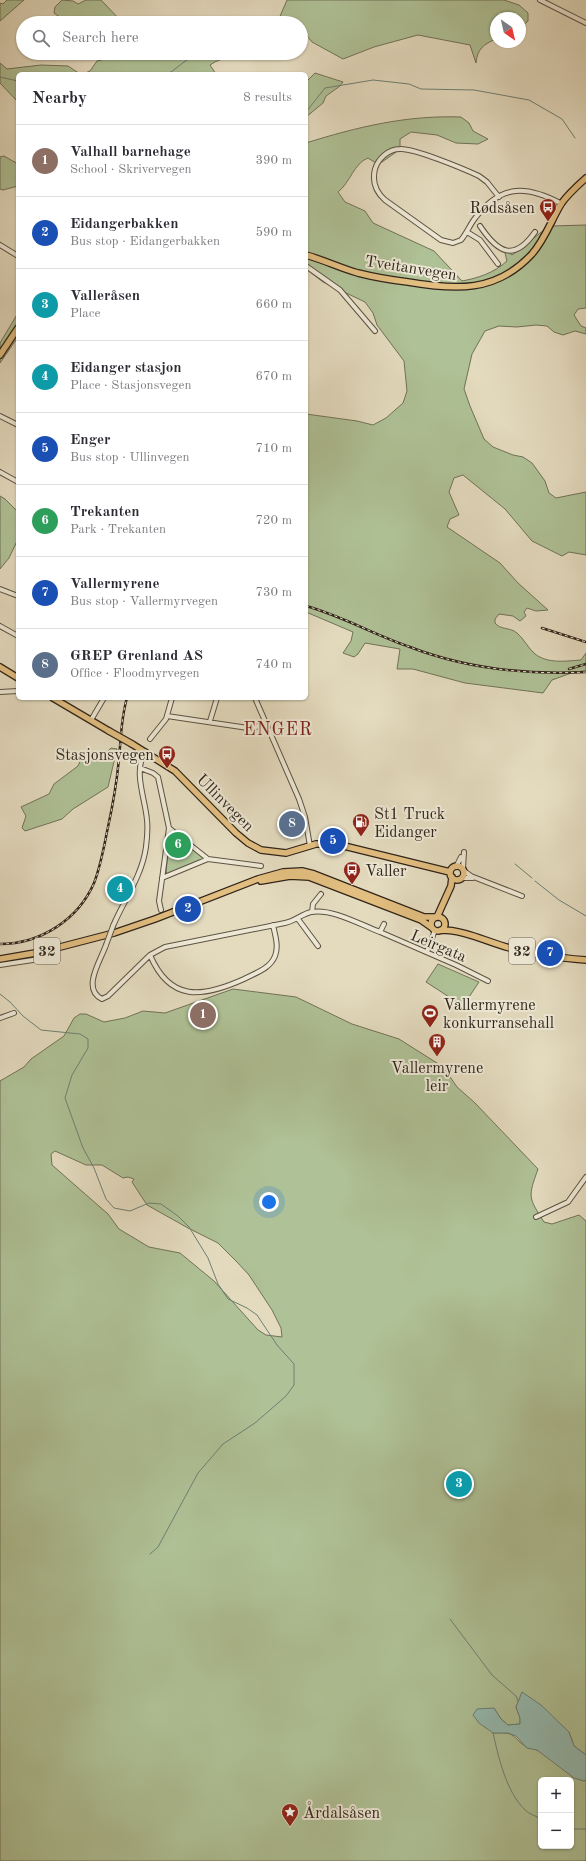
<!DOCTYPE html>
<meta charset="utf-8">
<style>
:root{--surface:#fff;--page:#f7f7f7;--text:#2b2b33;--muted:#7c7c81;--line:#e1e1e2;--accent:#0b8043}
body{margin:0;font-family:"Old Standard TT",serif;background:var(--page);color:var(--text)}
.controls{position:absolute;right:12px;bottom:12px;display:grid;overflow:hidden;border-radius:6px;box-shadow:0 1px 3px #0004}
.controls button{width:36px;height:36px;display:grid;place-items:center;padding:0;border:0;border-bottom:1px solid var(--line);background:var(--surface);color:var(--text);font:20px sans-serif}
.compass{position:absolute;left:490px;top:12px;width:36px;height:36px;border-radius:50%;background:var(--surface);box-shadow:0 1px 3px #0004;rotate:146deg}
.you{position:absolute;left:269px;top:1202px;width:14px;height:14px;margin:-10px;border:3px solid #fff;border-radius:50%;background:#1a73e8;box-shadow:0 0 0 6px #1a73e833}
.badge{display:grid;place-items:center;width:26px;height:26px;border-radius:50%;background:var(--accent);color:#fff;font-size:13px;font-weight:700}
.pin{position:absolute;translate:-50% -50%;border:2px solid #fff;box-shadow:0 1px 4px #0006}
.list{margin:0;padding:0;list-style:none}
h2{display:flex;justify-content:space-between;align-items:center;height:52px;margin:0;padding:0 16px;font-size:17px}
h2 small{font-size:13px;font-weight:400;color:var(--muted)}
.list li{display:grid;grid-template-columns:26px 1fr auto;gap:12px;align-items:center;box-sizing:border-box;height:72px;padding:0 16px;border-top:1px solid var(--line)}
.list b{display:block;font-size:15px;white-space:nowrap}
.list p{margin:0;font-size:13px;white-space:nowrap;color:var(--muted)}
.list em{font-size:13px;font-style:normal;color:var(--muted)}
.icon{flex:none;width:22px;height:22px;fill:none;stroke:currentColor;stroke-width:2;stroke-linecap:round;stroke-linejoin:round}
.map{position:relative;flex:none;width:586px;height:1861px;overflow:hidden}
.search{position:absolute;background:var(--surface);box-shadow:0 1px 3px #0004;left:16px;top:16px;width:292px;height:44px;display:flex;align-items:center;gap:10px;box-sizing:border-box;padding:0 14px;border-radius:22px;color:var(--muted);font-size:15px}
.panel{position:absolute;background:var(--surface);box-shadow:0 1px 3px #0004;left:16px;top:72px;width:292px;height:628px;border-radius:6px}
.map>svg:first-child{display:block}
.green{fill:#afc196;stroke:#707258;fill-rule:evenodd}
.water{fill:#95bbb1;stroke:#6d7f75}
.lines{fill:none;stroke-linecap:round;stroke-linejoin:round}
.stream{stroke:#6d7f75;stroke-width:1}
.minor-casing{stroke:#5d5243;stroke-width:6}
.major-casing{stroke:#30241a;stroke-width:8}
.minor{stroke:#ede8d5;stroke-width:4}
.major{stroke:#e2be80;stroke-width:5.5}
.rail-casing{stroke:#30241a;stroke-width:2.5}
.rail{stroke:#ede8d5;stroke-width:1;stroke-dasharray:3;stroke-linecap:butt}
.minor-bridge-casing{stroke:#5d5243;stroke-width:6;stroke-linecap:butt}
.major-bridge-casing{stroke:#30241a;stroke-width:8;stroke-linecap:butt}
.minor-bridge{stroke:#ede8d5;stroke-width:4}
.major-bridge{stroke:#e2be80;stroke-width:5.5}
.labels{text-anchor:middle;stroke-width:4;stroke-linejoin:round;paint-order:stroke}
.shield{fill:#ede8d5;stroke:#695f52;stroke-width:1}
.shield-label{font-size:15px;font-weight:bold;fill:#30241a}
.poi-label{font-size:16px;fill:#30241a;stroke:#ede8d5;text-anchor:start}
.street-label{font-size:16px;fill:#30241a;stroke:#ede8d5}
.quarter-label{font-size:18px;letter-spacing:1px;fill:#7a1f14;stroke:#ede8d5}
</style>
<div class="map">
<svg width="586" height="1861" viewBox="0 0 586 1861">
<rect width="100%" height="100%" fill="#e4dbbf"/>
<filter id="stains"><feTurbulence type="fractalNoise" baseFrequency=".005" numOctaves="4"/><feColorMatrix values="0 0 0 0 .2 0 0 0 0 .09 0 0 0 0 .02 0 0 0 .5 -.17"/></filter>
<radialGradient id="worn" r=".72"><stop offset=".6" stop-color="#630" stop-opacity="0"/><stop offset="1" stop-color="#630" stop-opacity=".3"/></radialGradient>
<path class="green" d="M7,0H24L0,21V3L3,4Z
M62,0L73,1L78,4L86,0H101L123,23H109L102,21L100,23H68L54,13L55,7Z
M287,0H504L519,5L528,13V21L520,28V18H496V39C484,44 477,49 476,63L470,45L418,35L374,47L343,59L312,42L303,31H301V23H278V21Z
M127,53H256C241,58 223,55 210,65L216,74H83L90,71L97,61Z
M0,63L7,69L41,65L68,66L80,74H18V102L0,83Z
M315,73L343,82L340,86L326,96L323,103L306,117V82Z
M461,117L469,123L473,131L488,139L478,144L456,143L437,135L411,132L400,139V148L399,150L382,162L376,163L368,158C354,163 350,183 338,192L345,202L365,211L373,223L434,251L462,281C478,278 494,273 507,261L504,249L512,255L544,230L552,226L586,225V308L578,309L574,315L581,326L586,328V334L575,331L563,335L554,332L547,326L536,325L517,327L499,326L485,331L472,354L464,389L470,406L484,439L493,447L513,455L523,457L532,463L545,481L549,493L556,498L586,492V555L569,552L562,556L532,541L505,509L463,475L454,478L449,492L459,515L450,519L447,527L500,563L518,583L548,610L536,611L527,608L524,612L526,616L520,621L513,616L499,614L495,619V623C500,630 510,627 517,633C524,639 528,648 535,654C548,664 566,661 581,660L586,653V671L574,672L552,680L543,693L465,683L413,669H397L400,649L365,643L358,654L354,657L343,653L351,641L353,632L306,612V414L357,421L373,425L386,418L403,403L407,391L404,361L377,325L373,313L365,302L323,282L306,269V143C357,127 407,115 461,117Z
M4,156L18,164V186L3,190L0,189V157Z
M18,313V337L0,363V343Z
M0,496L5,499L18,512V539L9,558L0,569Z
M111,748L117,749L108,787L73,809L62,819L25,831L22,828L26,816L21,807L49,794L54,784L78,766L84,752L106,753Z
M170,833L173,834L202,856V860L168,874L166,872Z
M438,964L479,982L463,1006L426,982Z
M233,989L296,997L352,1024L399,1039L437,1063L446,1071L457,1087L475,1103L538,1169C528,1197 528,1197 544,1222L552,1224L579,1215L586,1221V1755L574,1746L569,1732L522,1693L516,1707L520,1718V1724L508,1725L501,1719L494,1708L493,1733C516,1732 510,1735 526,1747C529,1749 534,1748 537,1750C554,1758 565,1776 584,1781L586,1780V1861H0V1081L24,1067L31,1059L64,1036L74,1018L80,1014H86L104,1022L125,1018L143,1011L165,1013ZM55,1151L86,1165H102L123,1178L128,1177L134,1179L132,1182L147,1205L188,1228L218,1243L237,1262L249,1275L272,1310L281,1328L282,1337L266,1335L258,1330L214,1281L180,1253L149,1247L119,1229L108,1214L52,1165L51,1154ZM541,1780H571V1846H541Z"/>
<path class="water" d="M522,1692L541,1705L569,1732L574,1746L586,1755V1780L584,1781L574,1778L537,1750L527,1748L516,1736L508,1733H493L479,1723L473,1715L477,1709L494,1708L501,1719L508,1725L520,1724V1718L516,1707Z"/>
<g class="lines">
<path class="stream" d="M301,24H302
M166,74L171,72L196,53
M0,77L18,81
M306,112L325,88L373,80L409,84L421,89L474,90L529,100L562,119L575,138
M515,864L532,878
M535,881L559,900L586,916
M0,994L10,1002L23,1016L41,1030L80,1034L88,1039V1048L72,1075L65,1098L83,1148L94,1168L106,1199L114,1208L130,1211L149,1203L161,1204L178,1216L189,1227L208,1258L218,1284L228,1299L247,1308L257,1315L277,1345L294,1364V1385L286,1396L255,1423L223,1444L198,1473L158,1547L150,1554
M450,1619L492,1675L516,1696L518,1701
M493,1733C499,1759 506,1791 525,1810C529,1814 536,1816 541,1819
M571,1829H586"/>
<defs>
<path id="minor" d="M540,0L586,23
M499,197L487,182L479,176C464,169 414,148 400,149C388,149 378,159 375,169C372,181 376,192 385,200L441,240L453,243L461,240C467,233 470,224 476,217C502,183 528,186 562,204
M480,226C498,253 514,262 535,232
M467,232L480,240L498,264
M0,245L18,256
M306,266L340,290L375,331
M0,416L18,425
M0,472L18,482
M0,589L18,596
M0,626L18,636
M0,692L18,691
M255,698L299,799L305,817L310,846
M167,716L248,728H254L266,722
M91,720L104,698
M210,721L217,698
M150,739L166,719L172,698
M140,768L153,773L158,777L169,828L159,901L161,910
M169,828L208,859
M456,867L461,857
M463,869L464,852
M464,871L471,876L522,896
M162,878L208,859L261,866
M462,878H473
M312,912L313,904L321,894
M298,919L318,946
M113,926C124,900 142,876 146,847C147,839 148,829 147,820C145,797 133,773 145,751
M380,932L456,965L488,981
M106,945C101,960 81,989 102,999L108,996L150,955L165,947L285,923C295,921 302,914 311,912C332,908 361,925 380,932L384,924
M427,952L435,930
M150,955C170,1002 202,998 244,979C255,973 270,969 275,956C279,946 275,935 273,925
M0,965L46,958
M0,1018L14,1013
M536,1217L568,1202L586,1177"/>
<path id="major" d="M306,255C324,260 340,268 358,273C374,277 391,280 408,282C455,290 496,293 532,254C545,239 551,221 561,204C568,194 577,186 586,178
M0,355L18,328
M0,667L18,678
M53,698L109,731
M132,744L175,771L236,833L248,843L261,850L286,853L316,844H336L450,872
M450 873a7 7 0 1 1 14 0a7 7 0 1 1-14 0Z
M261,881L290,876L309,877L421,920L431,927
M431 924a7 7 0 1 1 14 0a7 7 0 1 1-14 0Z
M437,917L451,886L452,877
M441,930C465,930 487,942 510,948C535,955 560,958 586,960
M0,959L41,952L114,933L155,919L258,879L283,872L302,871L314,874L424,917H435"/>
</defs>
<use href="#minor" class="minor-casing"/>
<use href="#major" class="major-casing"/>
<use href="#minor" class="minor"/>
<use href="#major" class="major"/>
<defs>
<path id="rail" d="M306,606C342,616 375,635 410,647C467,669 526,675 586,672
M542,628L586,642
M569,669L586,664
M0,944C40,944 78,920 94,883C101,865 104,846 108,827C113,804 117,781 119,758C121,738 121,718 127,698"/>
</defs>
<use href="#rail" class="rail-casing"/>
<use href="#rail" class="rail"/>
<defs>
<path id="minor-bridge" d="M106,945L113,926"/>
<path id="major-bridge" d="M109,731L132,744"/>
</defs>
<use href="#minor-bridge" class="minor-bridge-casing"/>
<use href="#major-bridge" class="major-bridge-casing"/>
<use href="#minor-bridge" class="minor-bridge"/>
<use href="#major-bridge" class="major-bridge"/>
</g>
<defs>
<symbol id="bus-pin" viewBox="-11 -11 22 30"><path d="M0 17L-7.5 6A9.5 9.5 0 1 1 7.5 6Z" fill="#8f2418" stroke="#ede8d5"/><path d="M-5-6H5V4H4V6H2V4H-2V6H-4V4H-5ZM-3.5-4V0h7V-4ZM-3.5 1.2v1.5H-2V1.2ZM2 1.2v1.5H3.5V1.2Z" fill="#fff"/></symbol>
<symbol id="fuel-pin" viewBox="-11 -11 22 30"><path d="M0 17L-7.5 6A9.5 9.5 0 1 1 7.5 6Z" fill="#8f2418" stroke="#ede8d5"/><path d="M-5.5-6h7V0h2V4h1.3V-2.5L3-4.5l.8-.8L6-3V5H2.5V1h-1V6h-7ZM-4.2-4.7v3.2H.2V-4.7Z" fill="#fff"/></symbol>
<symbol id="stadium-pin" viewBox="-11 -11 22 30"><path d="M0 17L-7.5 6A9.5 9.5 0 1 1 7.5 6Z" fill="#8f2418" stroke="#ede8d5"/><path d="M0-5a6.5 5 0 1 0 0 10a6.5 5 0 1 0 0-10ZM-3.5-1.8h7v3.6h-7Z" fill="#fff"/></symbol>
<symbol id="building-pin" viewBox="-11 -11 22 30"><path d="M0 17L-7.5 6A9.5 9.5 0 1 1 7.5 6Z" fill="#8f2418" stroke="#ede8d5"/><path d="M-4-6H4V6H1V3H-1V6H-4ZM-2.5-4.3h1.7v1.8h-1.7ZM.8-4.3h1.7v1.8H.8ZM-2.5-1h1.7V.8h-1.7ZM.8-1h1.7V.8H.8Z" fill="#fff"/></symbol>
<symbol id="sight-pin" viewBox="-11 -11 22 30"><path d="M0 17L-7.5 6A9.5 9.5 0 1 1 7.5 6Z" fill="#8f2418" stroke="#ede8d5"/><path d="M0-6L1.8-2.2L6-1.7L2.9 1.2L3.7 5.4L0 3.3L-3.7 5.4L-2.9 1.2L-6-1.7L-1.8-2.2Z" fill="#fff"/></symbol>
</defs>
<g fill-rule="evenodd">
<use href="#bus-pin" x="538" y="197" width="20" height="27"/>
<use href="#bus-pin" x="157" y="744" width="20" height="27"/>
<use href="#fuel-pin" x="351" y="812" width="20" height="27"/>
<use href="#bus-pin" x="342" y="860" width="20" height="27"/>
<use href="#stadium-pin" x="420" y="1003" width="20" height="27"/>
<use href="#building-pin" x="427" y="1032" width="20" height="27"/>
<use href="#sight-pin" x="280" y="1802" width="20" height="27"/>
</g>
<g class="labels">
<g class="shield">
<rect x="34" y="938" width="26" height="26" rx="3"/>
<rect x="509" y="938" width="26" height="26" rx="3"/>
</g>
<g class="shield-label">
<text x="47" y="956">32</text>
<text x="522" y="956">32</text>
</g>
<g class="poi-label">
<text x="535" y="213" text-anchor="end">Rødsåsen</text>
<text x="154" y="760" text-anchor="end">Stasjonsvegen</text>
<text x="374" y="819">St1 Truck<tspan x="374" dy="18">Eidanger</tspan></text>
<text x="365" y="876">Valler</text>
<text x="443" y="1010">Vallermyrene<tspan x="443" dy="18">konkurransehall</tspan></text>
<text x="437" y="1073" text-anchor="middle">Vallermyrene<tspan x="437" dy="18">leir</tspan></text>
<text x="303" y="1818">Årdalsåsen</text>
</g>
<g class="street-label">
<text transform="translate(411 267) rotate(9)" y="6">Tveitanvegen</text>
<text transform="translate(226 802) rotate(45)" y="6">Ullinvegen</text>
<text transform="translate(439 945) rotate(23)" y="6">Leirgata</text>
</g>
<g class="quarter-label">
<text x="278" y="735">ENGER</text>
</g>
</g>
<rect width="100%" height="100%" filter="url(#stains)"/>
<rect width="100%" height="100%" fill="url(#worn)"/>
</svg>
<div class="controls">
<button>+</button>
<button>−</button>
</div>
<svg class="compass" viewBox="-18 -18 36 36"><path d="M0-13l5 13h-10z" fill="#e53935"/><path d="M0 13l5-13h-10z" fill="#7c7c81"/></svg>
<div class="you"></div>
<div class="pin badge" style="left:203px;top:1015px;background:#8d6e63">1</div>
<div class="pin badge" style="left:188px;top:909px;background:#1a4fb4">2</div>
<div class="pin badge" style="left:459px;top:1484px;background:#0f9aa8">3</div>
<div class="pin badge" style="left:120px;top:889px;background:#0f9aa8">4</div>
<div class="pin badge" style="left:333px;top:841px;background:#1a4fb4">5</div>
<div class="pin badge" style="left:178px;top:845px;background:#2e9e5b">6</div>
<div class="pin badge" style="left:550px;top:953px;background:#1a4fb4">7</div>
<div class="pin badge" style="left:292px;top:824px;background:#5c6f8a">8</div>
<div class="search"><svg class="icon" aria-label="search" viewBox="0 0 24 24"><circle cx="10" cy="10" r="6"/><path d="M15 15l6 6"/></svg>Search here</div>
<section class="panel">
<h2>Nearby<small>8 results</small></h2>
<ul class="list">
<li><span class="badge" style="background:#8d6e63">1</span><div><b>Valhall barnehage</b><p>School · Skrivervegen</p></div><em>390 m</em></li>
<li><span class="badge" style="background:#1a4fb4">2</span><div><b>Eidangerbakken</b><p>Bus stop · Eidangerbakken</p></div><em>590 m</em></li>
<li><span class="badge" style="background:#0f9aa8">3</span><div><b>Valleråsen</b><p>Place</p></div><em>660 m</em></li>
<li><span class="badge" style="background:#0f9aa8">4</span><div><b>Eidanger stasjon</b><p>Place · Stasjonsvegen</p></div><em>670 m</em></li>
<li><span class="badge" style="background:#1a4fb4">5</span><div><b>Enger</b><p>Bus stop · Ullinvegen</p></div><em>710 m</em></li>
<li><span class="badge" style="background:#2e9e5b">6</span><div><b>Trekanten</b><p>Park · Trekanten</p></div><em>720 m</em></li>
<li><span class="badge" style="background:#1a4fb4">7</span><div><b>Vallermyrene</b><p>Bus stop · Vallermyrvegen</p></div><em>730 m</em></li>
<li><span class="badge" style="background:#5c6f8a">8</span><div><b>GREP Grenland AS</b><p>Office · Floodmyrvegen</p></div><em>740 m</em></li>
</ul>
</section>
</div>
